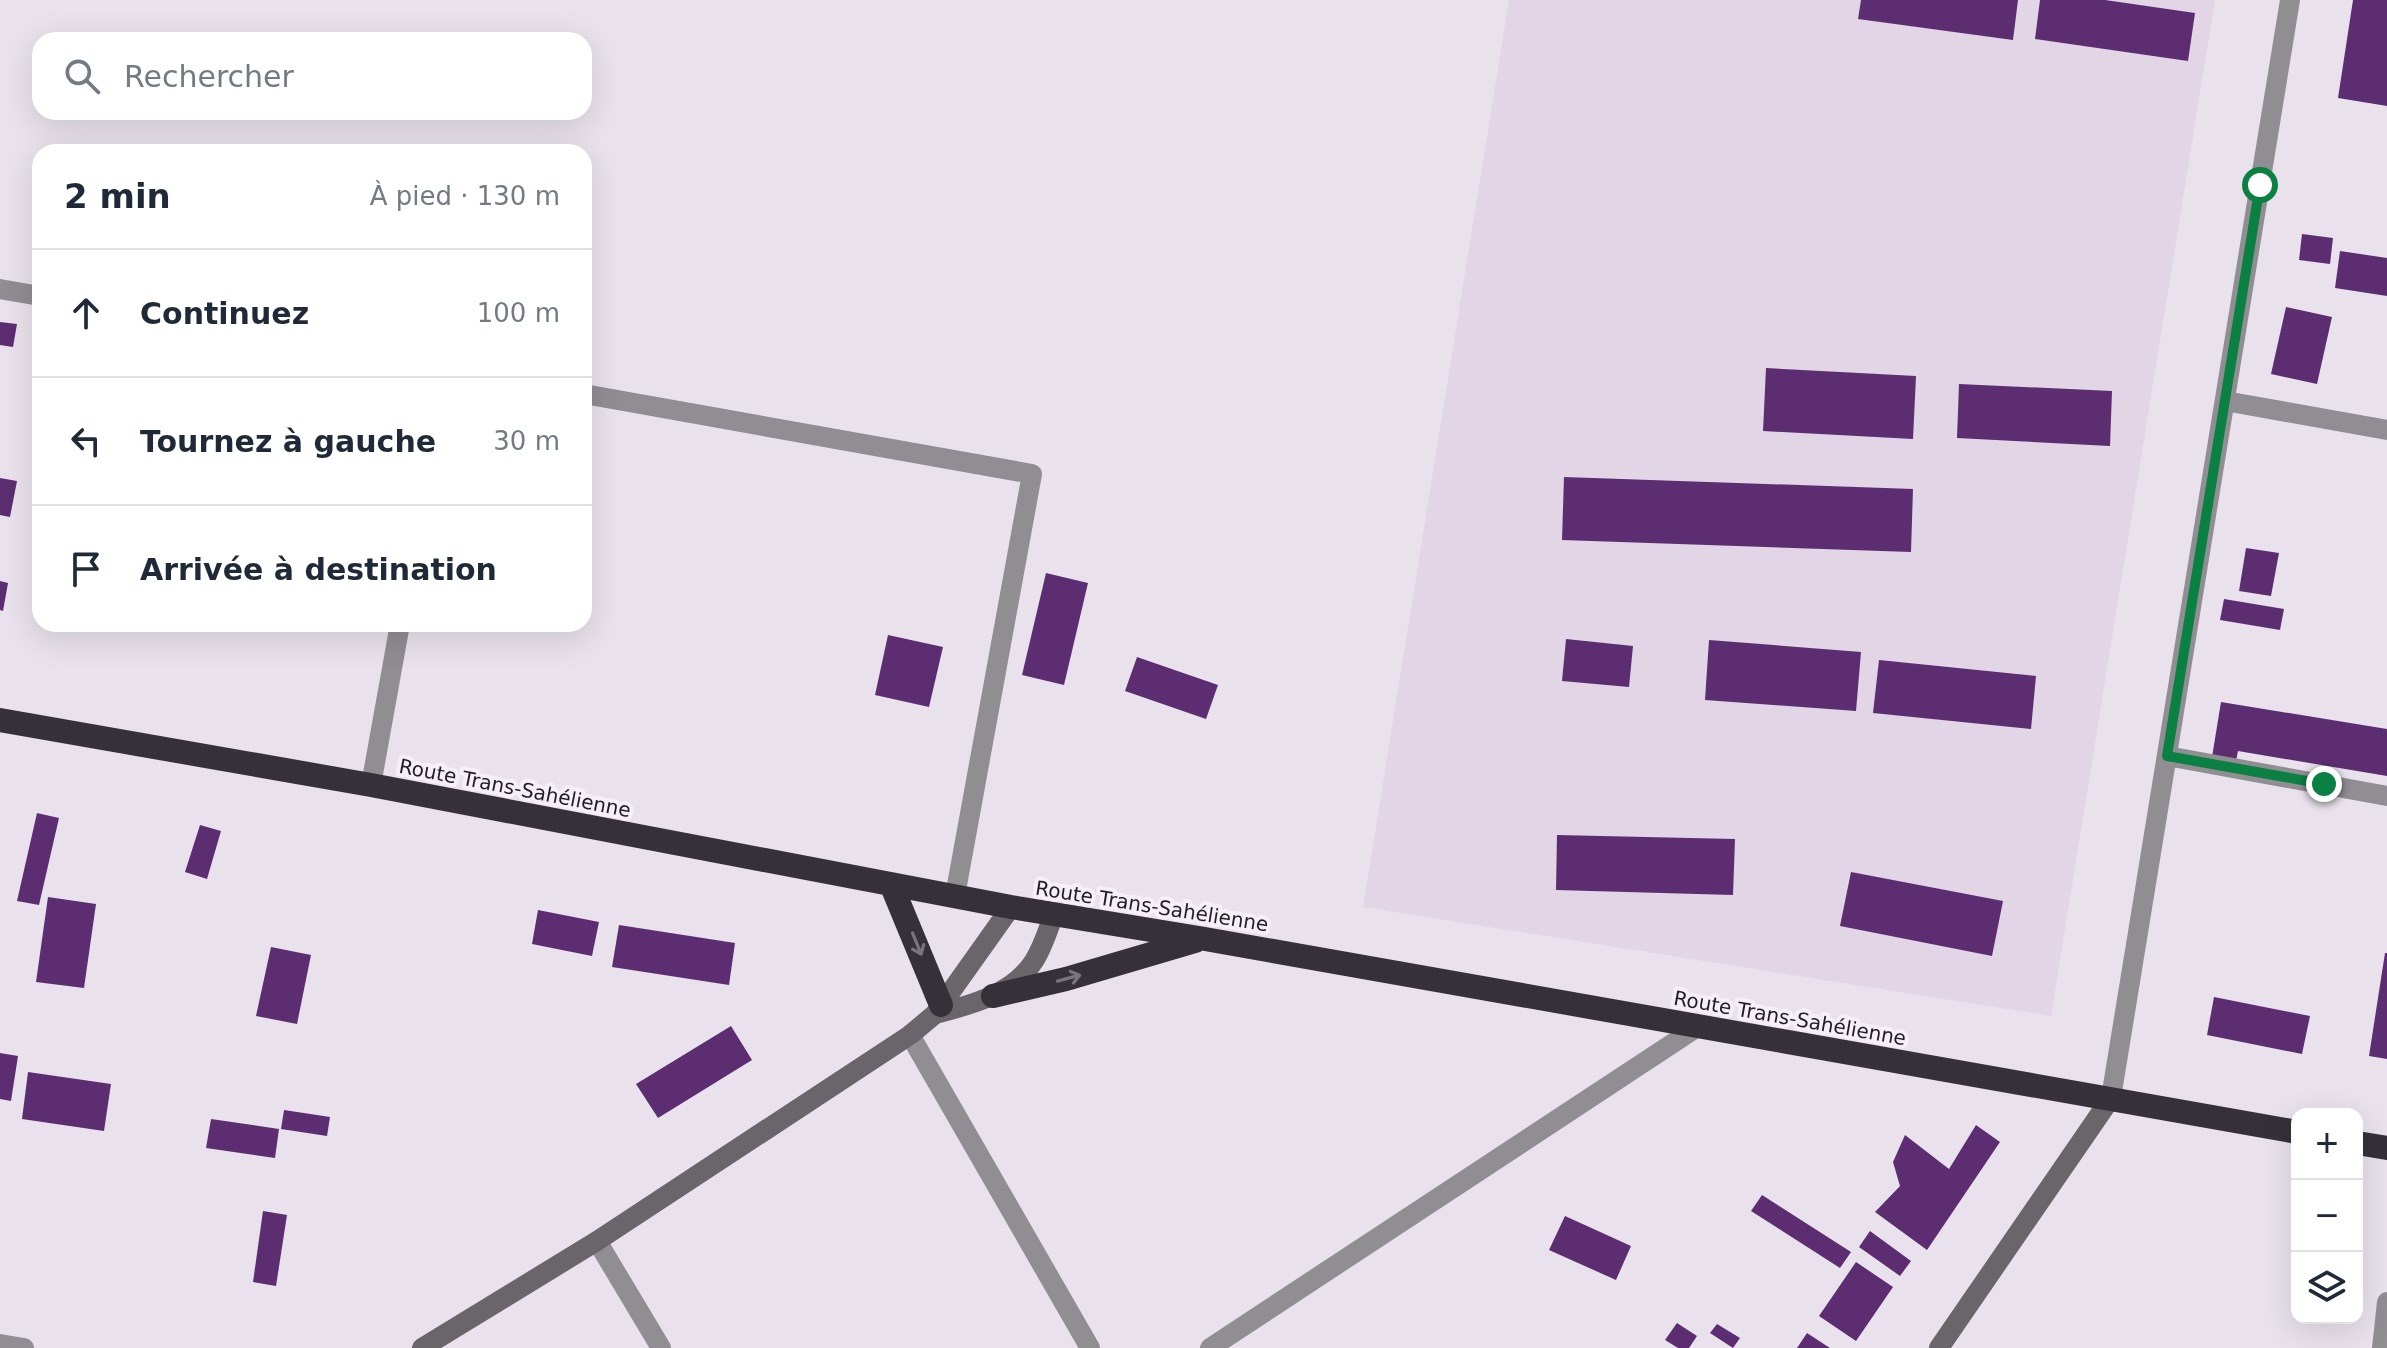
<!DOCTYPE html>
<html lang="fr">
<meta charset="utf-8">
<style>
:root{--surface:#fff;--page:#f2f2f3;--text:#1f2937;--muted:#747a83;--line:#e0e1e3}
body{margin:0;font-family:"DejaVu Sans",sans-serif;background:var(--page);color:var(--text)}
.controls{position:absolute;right:24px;bottom:24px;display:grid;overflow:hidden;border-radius:16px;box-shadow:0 8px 32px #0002}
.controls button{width:72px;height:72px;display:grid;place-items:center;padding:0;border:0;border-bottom:2px solid var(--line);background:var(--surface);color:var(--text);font:40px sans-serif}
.stop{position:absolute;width:24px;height:24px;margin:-18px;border:6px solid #0b8043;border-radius:50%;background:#fff}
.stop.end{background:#0b8043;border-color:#fff;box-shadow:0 2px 8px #0008}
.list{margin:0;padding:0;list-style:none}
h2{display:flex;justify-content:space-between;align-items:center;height:104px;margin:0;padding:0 32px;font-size:34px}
h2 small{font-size:26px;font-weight:400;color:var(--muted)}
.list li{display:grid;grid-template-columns:52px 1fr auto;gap:24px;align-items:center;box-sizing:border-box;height:128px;padding:0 32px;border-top:2px solid var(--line)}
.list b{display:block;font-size:30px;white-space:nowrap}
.list em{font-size:26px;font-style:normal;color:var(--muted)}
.icon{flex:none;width:44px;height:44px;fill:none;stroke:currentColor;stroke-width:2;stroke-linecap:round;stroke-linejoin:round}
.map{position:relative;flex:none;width:2387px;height:1348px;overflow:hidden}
.search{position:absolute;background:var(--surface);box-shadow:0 8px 32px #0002;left:32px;top:32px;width:560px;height:88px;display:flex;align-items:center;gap:20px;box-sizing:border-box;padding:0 28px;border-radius:24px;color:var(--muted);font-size:30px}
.panel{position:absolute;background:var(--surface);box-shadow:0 8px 32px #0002;left:32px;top:144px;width:560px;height:488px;border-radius:24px}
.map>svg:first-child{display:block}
.built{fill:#e1d5e6}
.building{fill:#5d2d72}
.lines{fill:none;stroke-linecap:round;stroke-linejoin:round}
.street{stroke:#918e93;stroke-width:20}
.secondary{stroke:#69656b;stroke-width:20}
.highway{stroke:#363139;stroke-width:24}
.oneway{stroke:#79747d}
.route{stroke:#0b8043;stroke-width:10}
.labels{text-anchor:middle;stroke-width:8;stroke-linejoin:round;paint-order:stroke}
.street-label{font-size:20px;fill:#211e22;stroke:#f6effa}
</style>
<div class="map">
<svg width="2387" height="1348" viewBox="0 0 2387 1348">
<rect width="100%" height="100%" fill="#e9e2ec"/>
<path class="built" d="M1509,0H2215L2051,1016L1363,907Z"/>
<path class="building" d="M1861,0H2018L2013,40L1858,19Z
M2040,0H2105L2195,13L2188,61L2035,39Z
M2353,0H2387V106L2338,98Z
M2302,234L2333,238L2330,264L2299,260Z
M2340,251L2387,258V296L2335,288Z
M2286,307L2332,317L2317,384L2271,374Z
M0,322L17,324L13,347L0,345Z
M1766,368L1916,376L1913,439L1763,431Z
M1959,384L2112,391L2110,446L1957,438Z
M1564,477L1913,489L1911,552L1562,540Z
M0,478L17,481L10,517L0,515Z
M2246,548L2279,553L2271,596L2239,591Z
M1046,573L1088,583L1064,685L1022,675Z
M0,581L8,583L3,611L0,610Z
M2224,599L2284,609L2280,630L2220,620Z
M888,635L943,647L929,707L875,695Z
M1566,639L1633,646L1629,687L1562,681Z
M1709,640L1861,652L1856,711L1705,700Z
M1137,657L1218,685L1206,719L1125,691Z
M1879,660L2036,676L2031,729L1873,713Z
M2221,702L2387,729V776L2238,751L2236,761L2212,757Z
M37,813L59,818L39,905L17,901Z
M200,825L221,831L207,879L185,872Z
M1557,835L1735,839L1733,895L1556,890Z
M1851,872L2003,901L1992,956L1840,926Z
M48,897L96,904L84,988L36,982Z
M538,910L599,922L592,956L532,944Z
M619,925L735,943L729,985L612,967Z
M271,947L311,955L297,1024L256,1016Z
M2385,953H2387V1059L2369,1056Z
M2214,997L2310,1016L2302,1054L2207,1035Z
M731,1026L752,1060L658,1118L636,1084Z
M0,1053L18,1056L11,1101L0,1099Z
M28,1072L111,1084L104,1131L22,1119Z
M284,1110L330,1117L327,1136L281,1129Z
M211,1119L279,1129L275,1158L206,1148Z
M1976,1125L2000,1142L1927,1250L1875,1212L1900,1186L1893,1162L1905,1135L1949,1169Z
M1762,1195L1851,1252L1840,1268L1751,1211Z
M263,1211L287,1215L276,1286L253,1282Z
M1565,1216L1631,1246L1616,1280L1549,1250Z
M1870,1231L1911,1261L1900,1276L1859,1247Z
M1856,1262L1893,1287L1856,1341L1819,1316Z
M1677,1323L1697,1336L1689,1348H1678L1665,1340Z
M1717,1324L1740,1338L1733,1348L1710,1333Z
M1807,1333L1830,1348H1797Z"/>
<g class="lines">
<path class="street" d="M0,289L40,296
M584,394L1032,474L955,896
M2225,401L2387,430
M2167,756L2387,796
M371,785L400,624
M910,1035L1090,1348
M2111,1098L2290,0
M597,1241L661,1348
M0,1344L24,1348
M1210,1348L1699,1026
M2382,1348L2387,1302"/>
<path class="secondary" d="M935,1014C971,1005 1013,994 1034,961C1043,947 1048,930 1054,914
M422,1348L597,1241L910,1035L935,1014L1011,907
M1939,1348L2111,1098"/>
<path class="highway" d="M0,720L371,785L1011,907L1205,939L2297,1132
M891,884L941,1005
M993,996L1066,979L1195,941
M2357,1143L2387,1148"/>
</g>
<defs><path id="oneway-shaft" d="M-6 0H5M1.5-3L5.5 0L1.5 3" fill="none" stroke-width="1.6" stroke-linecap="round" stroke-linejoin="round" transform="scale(2)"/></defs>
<g class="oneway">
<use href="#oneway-shaft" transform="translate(917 944) rotate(68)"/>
<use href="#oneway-shaft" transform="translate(1069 978) rotate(-15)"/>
</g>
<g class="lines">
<path class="route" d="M2260,185L2167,756L2324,784"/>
</g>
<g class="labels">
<g class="street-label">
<text transform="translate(515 788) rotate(11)" y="7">Route Trans-Sahélienne</text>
<text transform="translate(1152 906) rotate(9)" y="7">Route Trans-Sahélienne</text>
<text transform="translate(1790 1018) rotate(10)" y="7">Route Trans-Sahélienne</text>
</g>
</g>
</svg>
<div class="controls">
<button>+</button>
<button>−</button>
<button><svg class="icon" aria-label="layers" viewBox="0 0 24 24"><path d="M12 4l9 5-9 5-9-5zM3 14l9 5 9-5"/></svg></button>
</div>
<div class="stop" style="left:2260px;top:185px"></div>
<div class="stop end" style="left:2324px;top:784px"></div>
<div class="search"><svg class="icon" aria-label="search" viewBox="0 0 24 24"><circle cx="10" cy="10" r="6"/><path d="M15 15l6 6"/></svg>Rechercher</div>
<section class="panel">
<h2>2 min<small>À pied · 130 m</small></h2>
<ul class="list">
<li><svg class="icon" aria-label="ahead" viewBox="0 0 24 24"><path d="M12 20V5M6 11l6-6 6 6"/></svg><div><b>Continuez</b></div><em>100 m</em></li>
<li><svg class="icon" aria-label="left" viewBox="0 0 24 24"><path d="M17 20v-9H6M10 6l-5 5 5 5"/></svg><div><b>Tournez à gauche</b></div><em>30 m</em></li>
<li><svg class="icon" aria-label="arrive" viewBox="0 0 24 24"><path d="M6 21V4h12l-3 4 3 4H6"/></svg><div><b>Arrivée à destination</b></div></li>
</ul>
</section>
</div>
